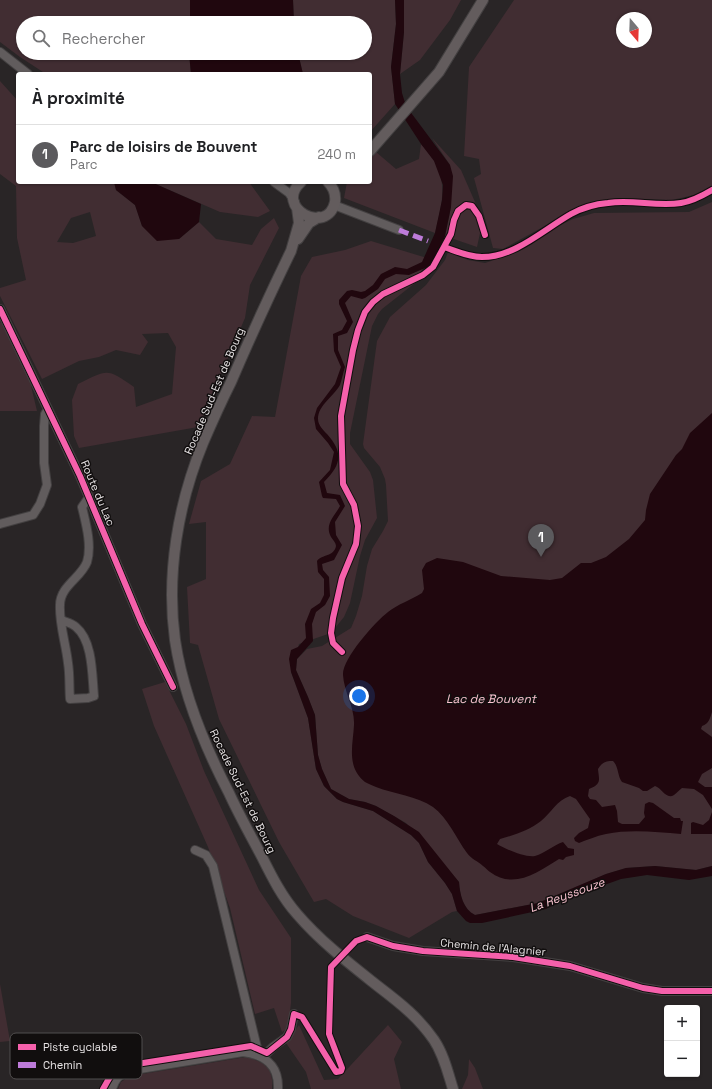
<!DOCTYPE html>
<html lang="fr">
<meta charset="utf-8">
<style>
:root{--surface:#fff;--page:#f2f2f2;--text:#202124;--muted:#757577;--line:#e0e0e0;--accent:#5b5a5d}
body{margin:0;font-family:"Space Grotesk",sans-serif;background:var(--page);color:var(--text)}
.controls{position:absolute;right:12px;bottom:12px;display:grid;overflow:hidden;border-radius:4px;box-shadow:0 1px 3px #0004}
.controls button{width:36px;height:36px;display:grid;place-items:center;padding:0;border:0;border-bottom:1px solid var(--line);background:var(--surface);color:var(--text);font:20px sans-serif}
.compass{position:absolute;left:616px;top:12px;width:36px;height:36px;border-radius:50%;background:var(--surface);box-shadow:0 1px 3px #0004;rotate:161deg}
.you{position:absolute;left:359px;top:696px;width:14px;height:14px;margin:-10px;border:3px solid #fff;border-radius:50%;background:#1a73e8;box-shadow:0 0 0 6px #1a73e833}
.badge{display:grid;place-items:center;width:26px;height:26px;border-radius:50%;background:var(--accent);color:#fff;font-size:13px;font-weight:700}
.pin{position:absolute;translate:-50% -33px;filter:drop-shadow(0 1px 2px #0008)}
.pin::after{content:'';position:absolute;top:21px;width:14px;height:12px;background:inherit;clip-path:polygon(0 0,100% 0,50% 100%)}
.list{margin:0;padding:0;list-style:none}
h2{display:flex;justify-content:space-between;align-items:center;height:52px;margin:0;padding:0 16px;font-size:17px}
h2 small{font-size:13px;font-weight:400;color:var(--muted)}
.list li{display:grid;grid-template-columns:26px 1fr auto;gap:12px;align-items:center;box-sizing:border-box;height:60px;padding:0 16px;border-top:1px solid var(--line)}
.list b{display:block;font-size:15px;white-space:nowrap}
.list p{margin:0;font-size:13px;white-space:nowrap;color:var(--muted)}
.list em{font-size:13px;font-style:normal;color:var(--muted)}
.icon{flex:none;width:22px;height:22px;fill:none;stroke:currentColor;stroke-width:2;stroke-linecap:round;stroke-linejoin:round}
.map{position:relative;flex:none;width:712px;height:1089px;overflow:hidden}
.search{position:absolute;background:var(--surface);box-shadow:0 1px 3px #0004;left:16px;top:16px;width:356px;height:44px;display:flex;align-items:center;gap:10px;box-sizing:border-box;padding:0 14px;border-radius:22px;color:var(--muted);font-size:15px}
.panel{position:absolute;background:var(--surface);box-shadow:0 1px 3px #0004;left:16px;top:72px;width:356px;height:112px;border-radius:4px}
.map>svg:first-child{display:block}
.green{fill:#412d32;fill-rule:evenodd}
.water{fill:#20070e}
.lines{fill:none;stroke-linecap:round;stroke-linejoin:round}
.minor-casing{stroke:#434041;stroke-width:10}
.major-casing{stroke:#434041;stroke-width:12}
.minor{stroke:#615c5d;stroke-width:8}
.major{stroke:#635c5d;stroke-width:10}
.quiet{stroke:#bd7bd9;stroke-width:5;stroke-dasharray:10 5;stroke-linecap:butt}
.cycleway-casing{stroke:#110e0e;stroke-width:8}
.cycleway{stroke:#f560ab;stroke-width:6}
.labels{text-anchor:middle;stroke-width:3;stroke-linejoin:round;paint-order:stroke}
.street-label{font-size:11px;fill:#e7e3e4;stroke:#110e0e}
.water-label{font-size:12px;font-style:italic;fill:#fac3d0;stroke:#110e0e}
.key{fill:#110e0e;stroke:#514e4e;stroke-width:1}
.key-label{font-size:11px;fill:#e7e3e4}
</style>
<div class="map">
<svg width="712" height="1089" viewBox="0 0 712 1089">
<rect width="100%" height="100%" fill="#292526"/>
<path class="green" d="M0,0H190V23H23V53H189L191,74H46L20,57L0,42Z
M293,0H395L396,24L391,67L395,104L370,132V74H303L298,53H365V23H294Z
M404,0H461L450,20L420,60L400,74L404,32Z
M514,0H712V189L707,192L672,200L618,198L588,205L552,222L503,249L493,248L474,178L481,174L479,159L464,156L469,67ZM622,18H646V42H622Z
M0,81L18,101V182H61L62,184L68,182H114L116,190L135,205L142,226L179,239L199,222L216,239L252,245L261,229L274,218L279,228L250,285L245,318L198,427L79,448L74,436L72,400L78,384C108,369 107,368 134,387L136,407L172,394L176,347L168,333L142,334L148,342L140,355L116,350L99,357L79,361L42,379L0,296V288L26,280L17,238L16,186L0,174ZM90,212L96,236L73,243L57,242L71,218Z
M432,138L461,170L475,202L482,224L477,247L445,236L451,207L450,165Z
M421,144C426,150 432,155 435,162C448,187 441,206 435,233L344,198L347,182H370V159L376,152L396,169L419,159Z
M151,182H249L270,211L258,217L220,212Z
M712,202V866L696,870L655,866L626,868L606,874L538,903L475,915C463,909 460,895 459,882L406,823L376,806L365,802L349,799L331,789L322,769L318,755L315,715L308,697L296,670L297,659L307,649L322,646L351,628L356,616L362,596L367,566L372,549L383,531L388,521L386,485L385,479L380,467L364,448L363,444L377,341L390,317L426,285L445,260L448,252L468,260L485,263L518,252L532,244L552,229L573,219L594,213L689,212Z
M371,241L427,258L420,275L415,283L382,309L378,314L372,326L350,433V444L370,472L373,480L377,518L365,540L360,556L350,603L344,617L331,633L299,644L291,672L308,718L316,769L324,786L337,799L343,802L373,811L411,835L419,843L428,862L445,883L452,894L457,911L452,912L409,938L353,916L326,899L314,902L279,842L219,719L198,645L190,643L187,587L206,579V522L189,524L201,481L230,464L252,416L275,417L301,276L312,257L345,250Z
M0,322L5,327L27,369L37,411H0Z
M165,682L186,724L204,771L259,890L291,938V1003L288,1028L282,1032L274,1008L255,1014L230,908L208,847L154,726L142,689Z
M0,984L10,1041L0,1042Z
M299,1025L324,1080L338,1079L388,1025L402,1042L394,1059L401,1089H311L306,1072L286,1043Z
M246,1057C265,1062 274,1068 272,1089H118L121,1082L130,1076Z
M469,1059L475,1068L483,1089H462L468,1075Z"/>
<path class="water" d="M190,0H293L294,23H190Z
M395,0H404V32L400,74L402,93L406,106L450,165L453,176L451,207L445,236L440,249L432,265L409,275L396,274L385,279L378,289L365,298L362,299L351,296L345,303L353,322L347,333L338,336V350L345,367C343,373 342,379 340,385C334,396 318,405 318,419C318,425 323,430 327,434C344,453 341,465 324,482L327,493L340,495L345,506L335,522L336,535L342,545L334,560L322,564L323,570L329,577L330,596L325,605L316,612L312,624L313,641L297,659L296,670L308,697L315,715L318,755L322,769L331,789L349,799L365,802L376,806L394,816L419,832L459,882C460,895 463,909 475,915L538,903L606,874L626,868L655,866L696,870L712,866V876L689,880L647,875L621,879L568,898L546,909L482,923H470L466,921L457,911L452,894L445,883L428,862L419,843L411,835L373,811L343,802L337,799L324,786L316,769L308,718L291,672L289,659L291,650L298,647L306,638L305,624L311,609L320,603L324,595V579L318,572L317,561C322,554 334,557 336,546C336,543 333,540 331,537C324,524 335,516 340,506L336,499L323,498L322,496L319,482L330,470L334,452L328,443L316,429L314,418L317,408L335,384L341,367L334,351L333,334L342,330L347,321L339,304V300L347,291L352,290L361,292L365,291L373,285L381,274L395,267L407,269L422,262L435,233L442,200L443,185L434,161L421,144L395,104L391,67L396,24Z
M189,53H298L303,74H191Z
M114,182H151L201,204L199,222L179,239L157,241L142,226L135,205L116,190Z
M712,413V712C710,718 709,724 702,726L701,729L712,737V768L702,774L698,782L705,787H712V809L703,795L694,789L682,788C679,790 677,793 674,795C666,800 662,788 655,786L647,791H643L639,788L622,782C617,775 619,767 613,761C606,761 602,762 598,769C599,780 602,784 589,789L588,796L590,799L596,800L602,807L615,805L617,811L618,822L622,824H639L645,817L644,813L645,804L649,802L653,803L674,818H680L681,821H683L681,834C657,832 630,829 606,834C596,836 587,840 579,843L575,841L574,838L579,833L588,828L590,819L576,799L570,796C557,800 551,813 541,821C530,830 514,835 500,839L497,844C505,849 526,858 535,856C545,853 554,845 563,842L568,848L574,849V855L566,857L563,860L559,859C538,872 514,890 490,872C487,870 486,868 483,866C478,861 471,859 467,853C456,838 448,818 433,807C417,796 394,794 376,787C372,785 368,784 365,782C346,767 353,745 354,725C355,708 344,692 343,675C342,659 375,622 388,612C398,604 411,600 422,593L424,589L422,570L426,563L437,558L463,562L501,576L550,580L562,578L581,563H591L606,557L629,539L645,520L646,510L650,494L676,455L682,449L690,433Z
M712,812V834H691V823L693,822L703,825L709,820Z"/>
<g class="lines">
<defs>
<path id="minor" d="M0,52L28,74
M274,182L289,193L295,202
M334,205L399,230
M0,309L80,476L142,624L173,687
M0,524L33,515L40,504L47,485L44,463V426L45,414L48,409
M61,620C66,622 72,623 76,627C93,641 92,675 94,696L88,698L70,699C69,687 70,675 68,663C66,644 59,624 60,605C60,586 81,578 87,562C92,545 86,524 82,507L89,497
M195,850L206,855L213,866L259,1056
M367,937L393,946L423,951L513,957L570,966L643,988L662,991H712
M263,1057L273,1047L287,1037L291,1029L294,1014
M112,1089C115,1079 119,1075 128,1071L243,1052C265,1055 279,1065 278,1089"/>
<path id="major" d="M370,151L439,72L483,0
M301,182C273,207 327,237 335,202C336,194 333,187 328,182
M297,208L299,223L291,251C270,294 250,338 231,382C221,402 212,422 203,443C178,504 166,574 175,640C183,694 204,745 229,793C239,815 251,836 262,857C272,877 282,897 297,914C321,942 350,964 379,987C400,1003 419,1018 434,1040C444,1055 448,1073 453,1089
M298,239L309,223L319,217"/>
</defs>
<use href="#minor" class="minor-casing"/>
<use href="#major" class="major-casing"/>
<use href="#minor" class="minor"/>
<use href="#major" class="major"/>
<path class="quiet" d="M399,230L428,241"/>
<defs>
<path id="cycleway" d="M447,248C458,252 469,257 482,257C515,257 543,230 571,214C582,208 596,204 608,203C632,199 657,207 681,203C693,201 702,196 712,190
M0,309L80,476L142,624L173,687
M342,652L333,643L331,633L333,618L342,578L356,544L358,526L354,505L343,484L341,416L353,350L358,330L365,312L373,302L383,294L423,275L433,267L451,234L454,220L458,211L466,205L472,206L479,216L485,235
M103,1089C109,1079 112,1070 124,1066L251,1046L267,1053L287,1037L291,1029L294,1014L302,1017L336,1072L341,1071L342,1068L329,1034L331,967L356,941L367,937L393,946L423,951L513,957L570,966L643,988L662,991H712"/>
</defs>
<use href="#cycleway" class="cycleway-casing"/>
<use href="#cycleway" class="cycleway"/>
</g>
<g class="labels">
<g class="street-label">
<text transform="translate(214 391) rotate(-67)" y="4">Rocade Sud-Est de Bourg</text>
<text transform="translate(98 493) rotate(67)" y="4">Route du Lac</text>
<text transform="translate(243 791) rotate(64)" y="4">Rocade Sud-Est de Bourg</text>
<text transform="translate(493 947) rotate(5)" y="4">Chemin de l'Alagnier</text>
</g>
<g class="water-label">
<text x="491" y="703">Lac de Bouvent</text>
<text transform="translate(567 895) rotate(-20)" y="4">La Reyssouze</text>
</g>
</g>
<rect x="10" y="1033" width="132" height="46" rx="6" class="key"/>
<rect x="18" y="1044" width="18" height="6" fill="#f560ab"/>
<rect x="18" y="1062" width="18" height="6" fill="#bd7bd9"/>
<g class="key-label">
<text x="43" y="1051">Piste cyclable</text>
<text x="43" y="1069">Chemin</text>
</g>
</svg>
<div class="controls">
<button>+</button>
<button>−</button>
</div>
<svg class="compass" viewBox="-18 -18 36 36"><path d="M0-13l5 13h-10z" fill="#e53935"/><path d="M0 13l5-13h-10z" fill="#757577"/></svg>
<div class="you"></div>
<div class="pin badge" style="left:541px;top:557px">1</div>
<div class="search"><svg class="icon" aria-label="search" viewBox="0 0 24 24"><circle cx="10" cy="10" r="6"/><path d="M15 15l6 6"/></svg>Rechercher</div>
<section class="panel">
<h2>À proximité<small></small></h2>
<ul class="list">
<li><span class="badge">1</span><div><b>Parc de loisirs de Bouvent</b><p>Parc</p></div><em>240 m</em></li>
</ul>
</section>
</div>
